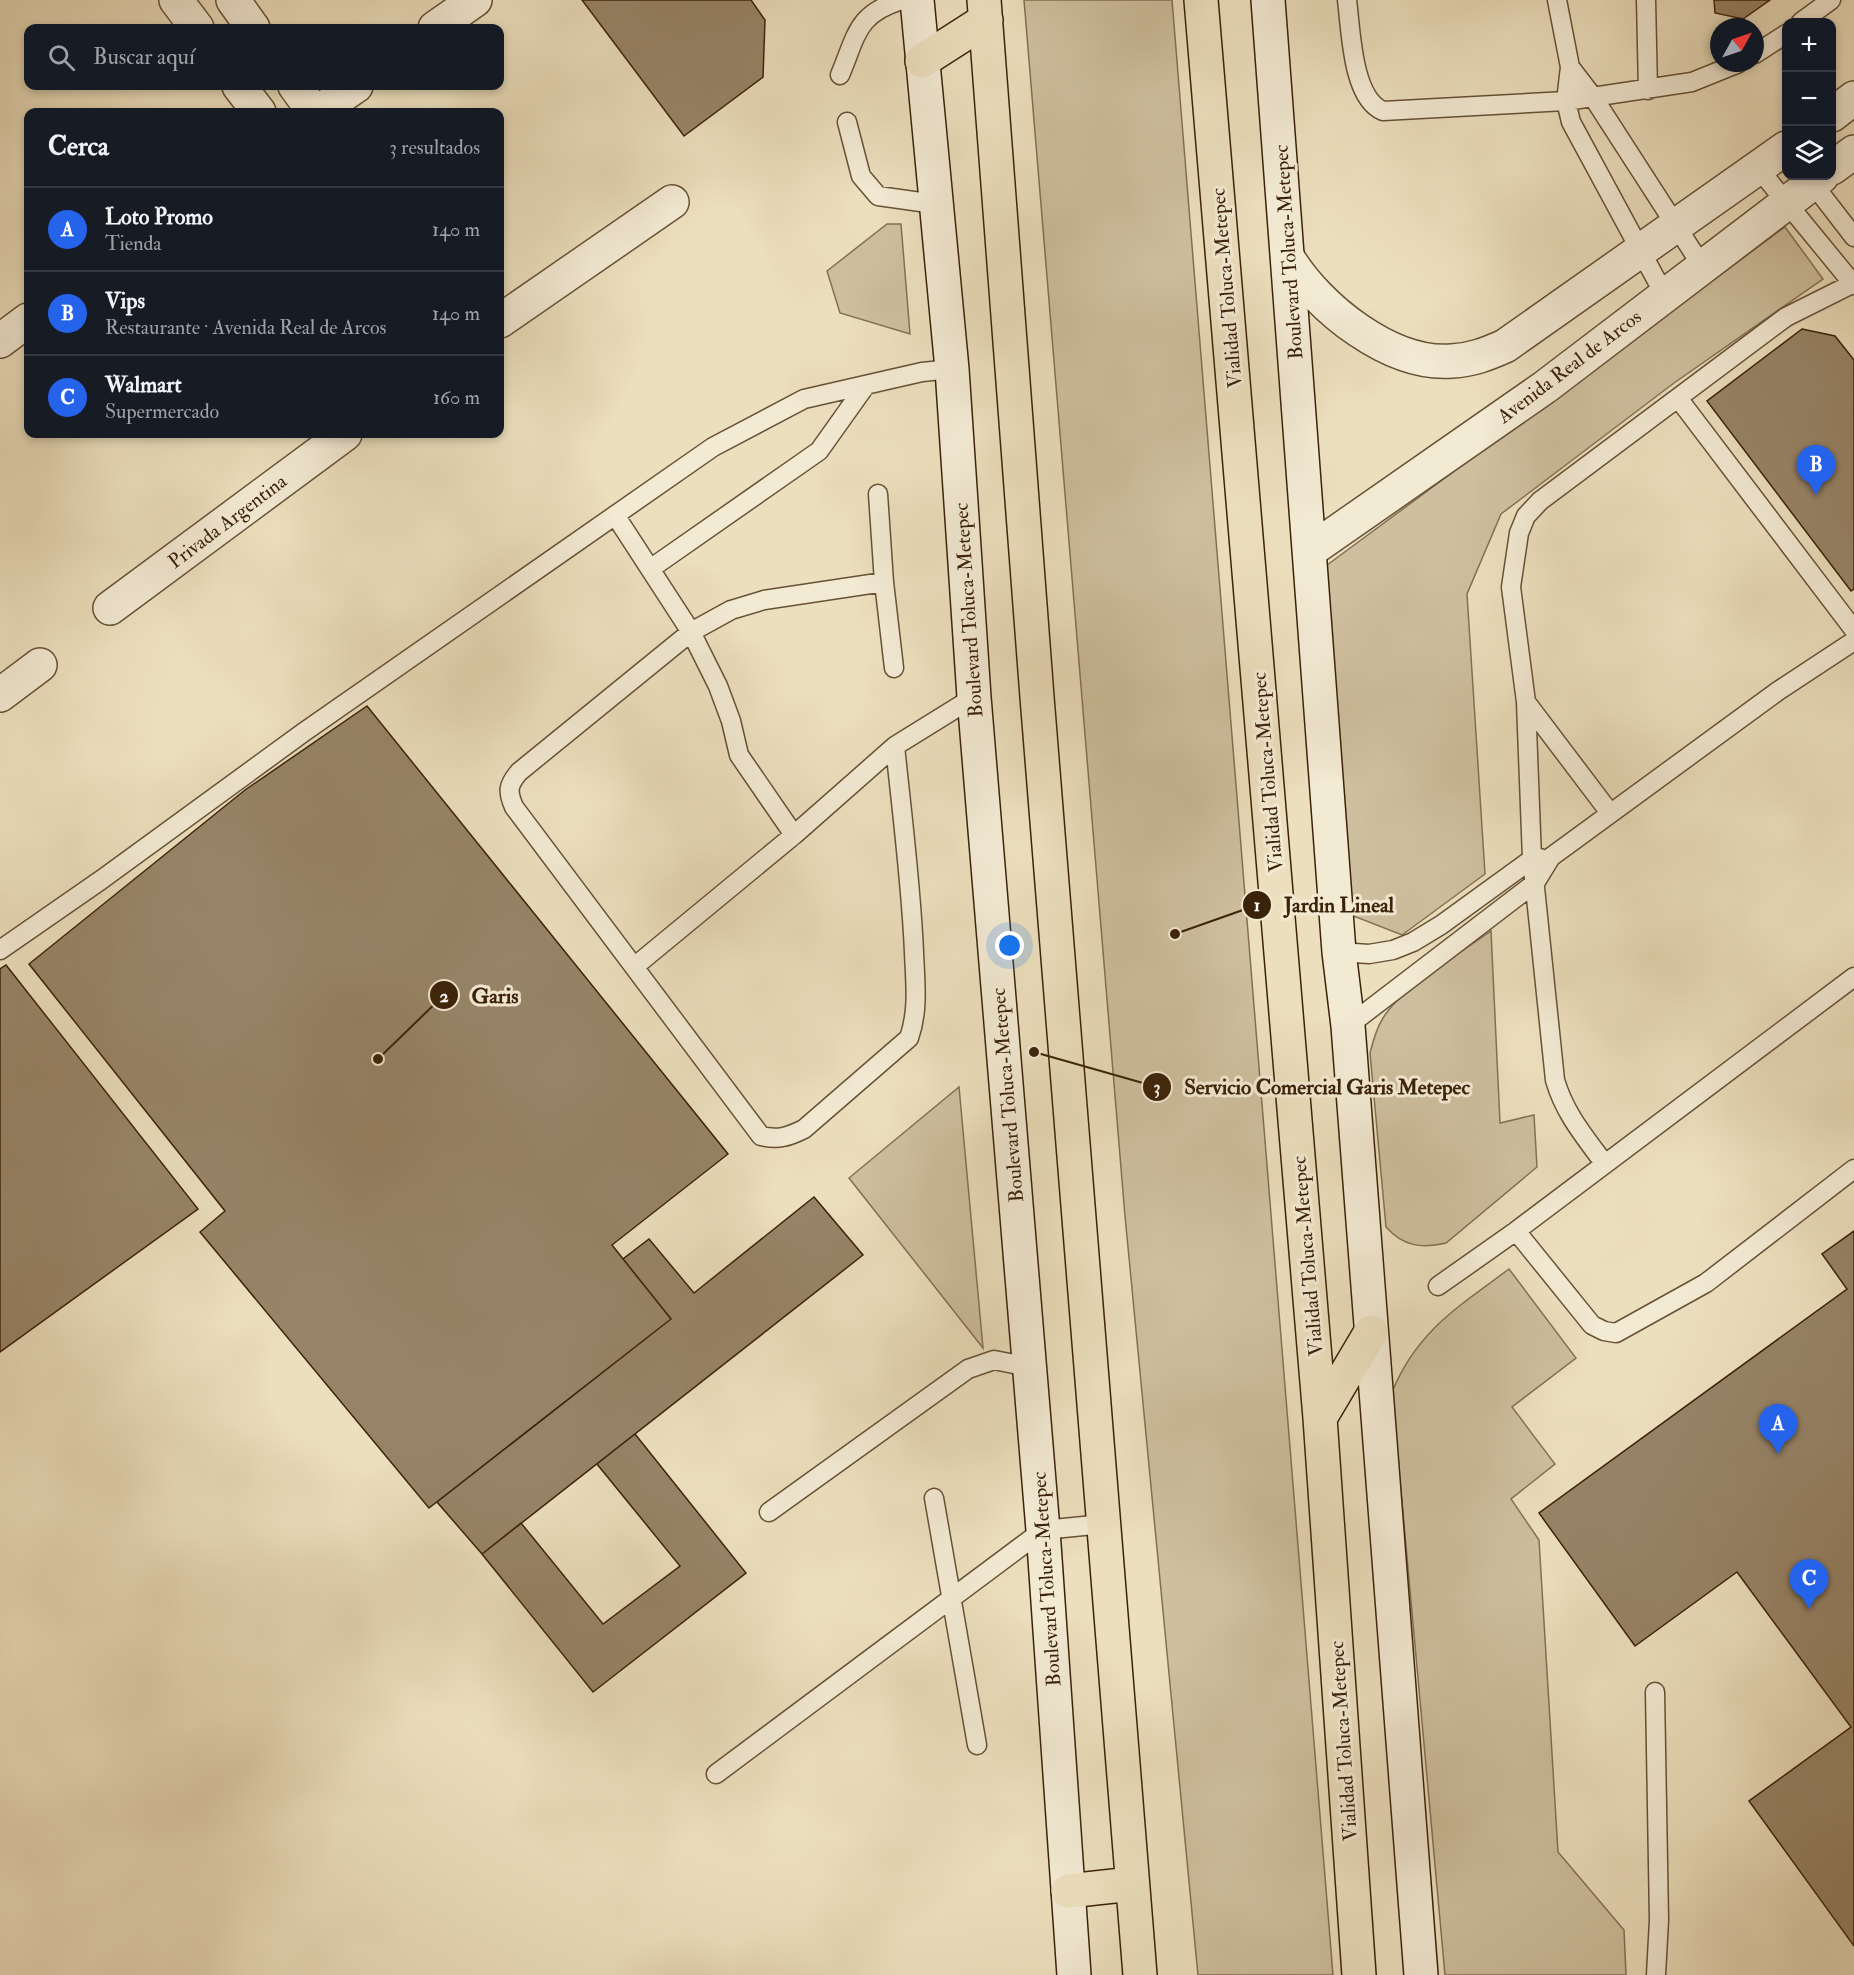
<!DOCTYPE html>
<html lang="es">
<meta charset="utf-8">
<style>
:root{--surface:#171b24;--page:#20242c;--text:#f1f3f6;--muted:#9ea1a6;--line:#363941;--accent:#2563eb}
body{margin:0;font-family:"IM FELL Double Pica",serif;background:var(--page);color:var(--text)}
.controls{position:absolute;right:18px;top:18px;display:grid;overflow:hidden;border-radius:12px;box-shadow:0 3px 9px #0003}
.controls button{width:54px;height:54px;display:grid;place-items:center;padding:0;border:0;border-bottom:2px solid var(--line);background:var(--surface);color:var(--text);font:30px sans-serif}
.compass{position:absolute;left:1710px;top:18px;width:54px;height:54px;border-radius:50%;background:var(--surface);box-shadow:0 3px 9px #0003;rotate:50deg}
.you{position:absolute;left:1010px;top:946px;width:21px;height:21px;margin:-15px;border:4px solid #fff;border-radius:50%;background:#1a73e8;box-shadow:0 0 0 9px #1a73e833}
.badge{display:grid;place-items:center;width:39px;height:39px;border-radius:50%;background:var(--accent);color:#fff;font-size:20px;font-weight:700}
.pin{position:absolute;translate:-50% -50px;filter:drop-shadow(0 2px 3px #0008)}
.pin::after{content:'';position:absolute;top:32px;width:21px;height:18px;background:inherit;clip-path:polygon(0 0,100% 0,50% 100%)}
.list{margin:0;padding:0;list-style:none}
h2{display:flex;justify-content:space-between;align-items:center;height:78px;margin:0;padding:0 24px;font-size:26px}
h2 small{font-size:20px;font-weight:400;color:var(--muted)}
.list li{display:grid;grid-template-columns:39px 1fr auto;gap:18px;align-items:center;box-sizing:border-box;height:84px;padding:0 24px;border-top:2px solid var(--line)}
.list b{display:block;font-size:22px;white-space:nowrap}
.list p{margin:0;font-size:20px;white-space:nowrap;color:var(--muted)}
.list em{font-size:20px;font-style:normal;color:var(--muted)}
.icon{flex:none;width:33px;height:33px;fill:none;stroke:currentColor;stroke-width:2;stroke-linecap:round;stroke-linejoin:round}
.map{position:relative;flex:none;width:1854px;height:1975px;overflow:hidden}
.search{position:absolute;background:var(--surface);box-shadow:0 3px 9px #0003;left:24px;top:24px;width:480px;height:66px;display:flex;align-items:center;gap:15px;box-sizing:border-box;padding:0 21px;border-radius:12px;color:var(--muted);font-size:22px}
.panel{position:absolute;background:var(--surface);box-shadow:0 3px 9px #0003;left:24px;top:108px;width:480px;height:330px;border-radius:12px}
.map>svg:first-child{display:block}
.green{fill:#cebf9e;stroke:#847054;stroke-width:1.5}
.building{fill:#978467;stroke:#3b2209;stroke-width:1.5}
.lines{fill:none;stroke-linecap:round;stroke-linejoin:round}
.lane-casing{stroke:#675136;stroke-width:21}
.street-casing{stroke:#675136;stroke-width:36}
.secondary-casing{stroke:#3b2209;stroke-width:36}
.highway-casing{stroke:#3b2209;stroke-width:36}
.lane{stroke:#f3ead4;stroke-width:18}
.street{stroke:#f3ead4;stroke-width:33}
.secondary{stroke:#f3ead4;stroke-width:33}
.highway{stroke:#ecdfbd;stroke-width:33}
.labels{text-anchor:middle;stroke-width:6;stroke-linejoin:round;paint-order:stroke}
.street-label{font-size:20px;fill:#3b2209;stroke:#f3ead4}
.leader{fill:none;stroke:#3b2209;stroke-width:2}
.callout-dot{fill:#3b2209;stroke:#f3ead4;stroke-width:2}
.mark-label{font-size:18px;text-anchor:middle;font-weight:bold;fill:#fff}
.callout-label{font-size:21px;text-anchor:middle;font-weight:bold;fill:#3b2209;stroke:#f3ead4;stroke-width:6;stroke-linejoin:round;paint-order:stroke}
</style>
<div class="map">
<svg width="1854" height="1975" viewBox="0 0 1854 1975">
<rect width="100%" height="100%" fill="#ecdfbd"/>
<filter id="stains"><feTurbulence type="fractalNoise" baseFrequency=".00333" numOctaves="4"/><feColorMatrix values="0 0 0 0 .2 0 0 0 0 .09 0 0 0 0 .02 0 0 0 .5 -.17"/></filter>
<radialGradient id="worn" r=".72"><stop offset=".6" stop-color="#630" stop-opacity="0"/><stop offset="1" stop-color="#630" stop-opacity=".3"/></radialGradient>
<path class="green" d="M1024,0H1172L1333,1975H1198L1125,1216Z
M887,224H901L910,334L840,313L827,271Z
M1785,227L1823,279L1674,383L1501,514L1467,594L1485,874L1402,935L1351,915L1323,568Z
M1491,931L1500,1123L1534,1115L1537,1167L1446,1243C1421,1249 1403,1246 1386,1227L1370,1053C1373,1041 1376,1029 1383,1018C1402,987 1459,954 1491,931Z
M959,1087L983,1348L849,1178Z
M1509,1269L1576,1358L1512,1407L1555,1464L1511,1499L1539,1540L1558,1852L1624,1930L1626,1975H1445L1392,1392C1417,1331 1458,1307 1509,1269Z"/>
<path class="building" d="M582,0H751L765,20L763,77L684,136Z
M1714,0H1770L1743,19L1715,13Z
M1802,329L1835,336L1854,360V589L1851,591L1707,401Z
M367,706L728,1154L612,1245L671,1319L429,1508L200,1232L225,1211L29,964L245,790Z
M6,965L198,1209L0,1352V969Z
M814,1197L863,1255L482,1554L437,1502L671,1319L623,1259L649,1239L694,1293Z
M1854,1231V1946L1749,1801L1851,1727L1737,1572L1635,1646L1539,1513L1847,1289L1822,1254Z
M635,1434L746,1573L593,1692L482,1554L521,1523L603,1624L680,1566L597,1464Z"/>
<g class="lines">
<defs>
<path id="lane" d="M1347,0C1351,31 1352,98 1383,111L1566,101L1692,82L1739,63
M1557,0L1570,67L1566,101L1571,122L1664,294
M1646,0L1648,90
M1801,22L1831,0
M1755,54L1786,34
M1570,67L1593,97L1702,266
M840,75C857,35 856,14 902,0
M847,122L861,176L878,196L935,204
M1758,168L1854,285
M1807,176L1854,237
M1678,398L1854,630
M615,515L691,632L718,686L731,721L739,755L794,835
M650,569L819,451L866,385
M884,582L894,668
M1526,702L1610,813
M895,746L974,697
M0,950L101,880L304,732L713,447L804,399L922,372L952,369
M1339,952L1369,954L1393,950L1413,942L1441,925L1532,859L1540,858
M634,967L794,835L895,746C902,814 911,883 914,952C915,981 919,1010 909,1038L804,1129C788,1137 778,1140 761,1136L514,807C507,791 508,785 519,772L691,632L731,610L764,600L884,582L878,494
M1348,1026L1535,883L1551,857L1778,691L1854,641
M1604,1163C1584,1136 1564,1112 1555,1080L1532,859L1526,702L1511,587L1519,533L1526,516L1540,501L1786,317L1854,283
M1516,1231L1592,1325L1604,1331L1616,1333L1706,1283L1854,1169
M1438,1286L1516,1231L1854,977
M934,1498L977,1745
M769,1512L968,1369L994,1360L1029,1367
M1655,1692L1659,1920L1656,1975
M716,1774L1043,1530L1104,1524"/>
<path id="street" d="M176,0L197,28
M233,0L253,28
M435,28L475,0
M239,86L259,112
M295,86L314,112
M318,112L356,86
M1832,115L1854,98
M1832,168L1854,152
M1288,258C1318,308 1391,366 1452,361C1472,360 1487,354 1505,346L1786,148
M500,321L672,202
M0,341L28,320
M1311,550L1545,387L1822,176
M110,608L345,434
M0,695L40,665"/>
<path id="secondary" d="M917,0L952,369L974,697L1043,1530L1074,1975
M1268,0L1339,952L1348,1026L1421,1975"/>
<path id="highway" d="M984,0L1037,697L1140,1975
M1201,0L1320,1418L1359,1975
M922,61L986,20
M1320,1418L1371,1332
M1068,1891L1132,1884"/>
</defs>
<use href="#lane" class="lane-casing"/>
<use href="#street" class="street-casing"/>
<use href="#secondary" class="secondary-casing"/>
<use href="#highway" class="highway-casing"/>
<use href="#lane" class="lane"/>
<use href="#street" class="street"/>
<use href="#secondary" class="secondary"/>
<use href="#highway" class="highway"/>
</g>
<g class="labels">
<g class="street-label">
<text transform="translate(1288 252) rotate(-94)" y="7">Boulevard Toluca-Metepec</text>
<text transform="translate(1226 288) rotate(-95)" y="7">Vialidad Toluca-Metepec</text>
<text transform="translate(1569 366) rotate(-37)" y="7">Avenida Real de Arcos</text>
<text transform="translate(227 521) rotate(-37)" y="7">Privada Argentina</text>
<text transform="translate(968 610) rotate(-94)" y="7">Boulevard Toluca-Metepec</text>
<text transform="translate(1267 772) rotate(-95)" y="7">Vialidad Toluca-Metepec</text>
<text transform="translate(1007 1095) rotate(-95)" y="7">Boulevard Toluca-Metepec</text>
<text transform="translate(1307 1256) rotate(-95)" y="7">Vialidad Toluca-Metepec</text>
<text transform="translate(1046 1579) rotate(-94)" y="7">Boulevard Toluca-Metepec</text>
<text transform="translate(1343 1741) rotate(-94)" y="7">Vialidad Toluca-Metepec</text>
</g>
</g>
<path class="leader" d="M1175 934L1257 905M378 1059L444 995M1034 1052L1157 1087"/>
<g class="callout-dot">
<circle cx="1175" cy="934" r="6"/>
<circle cx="378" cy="1059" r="6"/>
<circle cx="1034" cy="1052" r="6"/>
<circle cx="1257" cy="905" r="15"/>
<circle cx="444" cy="995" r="15"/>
<circle cx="1157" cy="1087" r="15"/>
</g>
<g class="mark-label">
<text x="1257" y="911">1</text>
<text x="444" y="1002">2</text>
<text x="1157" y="1093">3</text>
</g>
<g class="callout-label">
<text x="1339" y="912">Jardin Lineal</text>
<text x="495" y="1003">Garis</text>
<text x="1327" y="1094">Servicio Comercial Garis Metepec</text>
</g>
<rect width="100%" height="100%" filter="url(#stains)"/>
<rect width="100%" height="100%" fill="url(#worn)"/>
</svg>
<div class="controls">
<button>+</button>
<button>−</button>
<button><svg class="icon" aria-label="layers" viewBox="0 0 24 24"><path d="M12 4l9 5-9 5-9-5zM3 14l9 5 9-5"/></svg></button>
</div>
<svg class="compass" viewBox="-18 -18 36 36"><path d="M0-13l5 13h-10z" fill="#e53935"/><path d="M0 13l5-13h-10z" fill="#9ea1a6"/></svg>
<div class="you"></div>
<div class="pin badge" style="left:1778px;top:1454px">A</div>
<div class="pin badge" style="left:1816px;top:495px">B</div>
<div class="pin badge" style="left:1809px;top:1609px">C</div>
<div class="search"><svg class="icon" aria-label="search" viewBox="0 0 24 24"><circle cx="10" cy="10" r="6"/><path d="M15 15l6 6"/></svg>Buscar aquí</div>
<section class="panel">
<h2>Cerca<small>3 resultados</small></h2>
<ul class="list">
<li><span class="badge">A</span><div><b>Loto Promo</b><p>Tienda</p></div><em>140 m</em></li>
<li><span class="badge">B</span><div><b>Vips</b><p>Restaurante · Avenida Real de Arcos</p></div><em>140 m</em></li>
<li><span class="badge">C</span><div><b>Walmart</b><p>Supermercado</p></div><em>160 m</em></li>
</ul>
</section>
</div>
